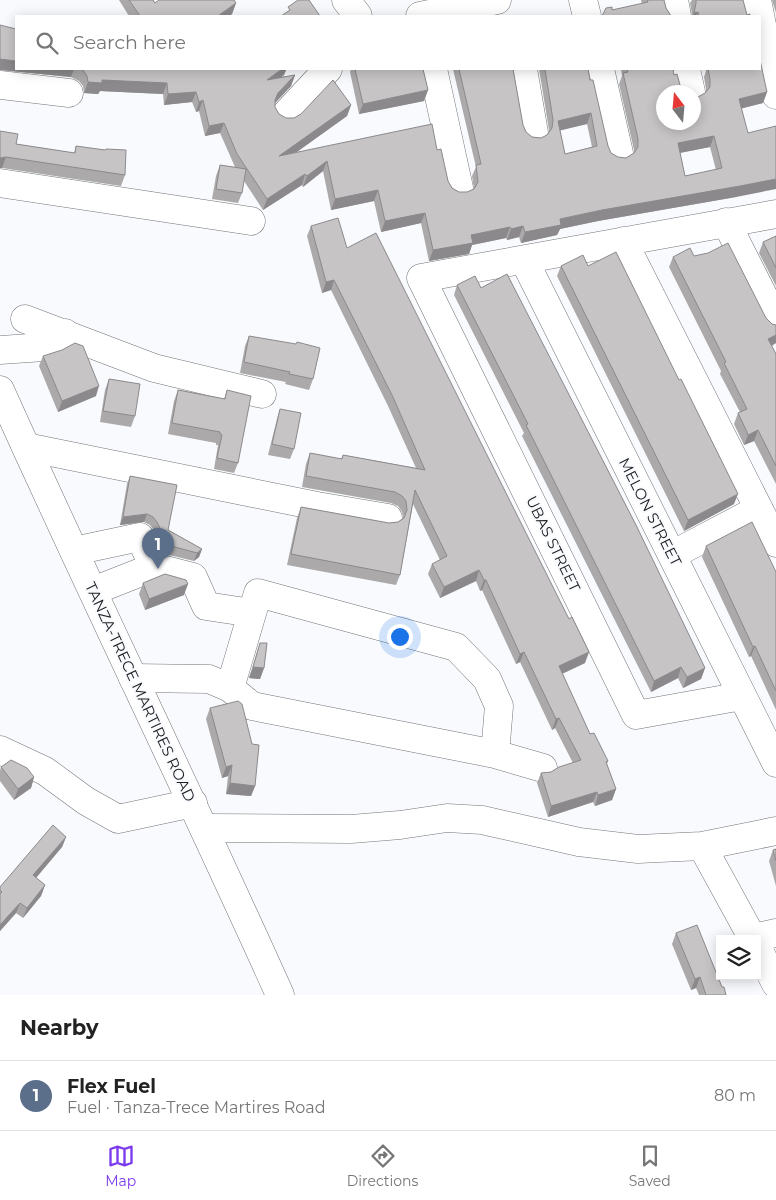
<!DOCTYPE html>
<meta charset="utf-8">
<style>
:root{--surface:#fff;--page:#f2f2f2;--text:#222;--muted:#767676;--line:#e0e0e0;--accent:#7c3aed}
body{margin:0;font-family:Montserrat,sans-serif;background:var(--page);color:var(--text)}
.controls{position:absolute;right:15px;bottom:15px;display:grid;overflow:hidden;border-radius:0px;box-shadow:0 2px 12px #0003}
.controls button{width:45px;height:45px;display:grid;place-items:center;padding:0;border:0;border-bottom:1px solid var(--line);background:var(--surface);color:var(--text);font:25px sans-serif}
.compass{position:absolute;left:656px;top:85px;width:45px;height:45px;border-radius:50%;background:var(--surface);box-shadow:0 2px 12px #0003;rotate:344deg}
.you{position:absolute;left:399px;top:636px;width:18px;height:18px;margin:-12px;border:4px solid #fff;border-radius:50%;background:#1a73e8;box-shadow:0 0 0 8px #1a73e833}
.badge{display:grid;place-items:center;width:32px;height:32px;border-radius:50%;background:var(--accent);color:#fff;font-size:16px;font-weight:700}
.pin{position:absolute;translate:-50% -41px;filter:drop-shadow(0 1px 2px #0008)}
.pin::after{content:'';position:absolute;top:26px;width:18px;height:15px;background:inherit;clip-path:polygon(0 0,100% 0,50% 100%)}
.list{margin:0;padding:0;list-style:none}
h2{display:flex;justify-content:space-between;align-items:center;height:65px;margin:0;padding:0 20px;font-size:21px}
h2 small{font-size:16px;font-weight:400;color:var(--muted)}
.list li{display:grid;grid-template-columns:32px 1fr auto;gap:15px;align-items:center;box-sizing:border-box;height:70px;padding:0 20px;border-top:1px solid var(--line)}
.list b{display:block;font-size:19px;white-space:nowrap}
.list p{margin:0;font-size:16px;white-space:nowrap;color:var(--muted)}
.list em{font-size:16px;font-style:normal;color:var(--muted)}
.icon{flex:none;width:28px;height:28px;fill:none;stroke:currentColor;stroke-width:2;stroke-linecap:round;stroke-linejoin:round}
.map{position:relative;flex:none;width:776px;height:995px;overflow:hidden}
.search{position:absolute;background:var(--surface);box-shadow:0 2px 12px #0003;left:15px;right:15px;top:15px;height:55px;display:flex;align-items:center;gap:12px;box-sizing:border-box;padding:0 18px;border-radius:0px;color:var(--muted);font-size:19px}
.sheet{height:135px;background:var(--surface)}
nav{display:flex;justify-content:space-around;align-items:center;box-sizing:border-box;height:70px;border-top:1px solid var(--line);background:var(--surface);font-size:14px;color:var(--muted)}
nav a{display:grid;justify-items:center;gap:2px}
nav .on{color:var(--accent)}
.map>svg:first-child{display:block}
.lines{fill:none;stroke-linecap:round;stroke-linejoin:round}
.minor-casing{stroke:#737578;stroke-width:29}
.major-casing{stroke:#737578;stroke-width:29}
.minor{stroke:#fff;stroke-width:28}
.major{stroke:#fff;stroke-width:28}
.wall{fill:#aba9aa;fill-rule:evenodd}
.shaded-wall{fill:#8b898b}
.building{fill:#c7c4c6;stroke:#8b898b;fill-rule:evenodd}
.labels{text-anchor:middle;stroke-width:4;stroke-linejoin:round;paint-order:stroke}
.street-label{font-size:15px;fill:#1b1c1d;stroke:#f8fafd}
</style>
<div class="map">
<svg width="776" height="995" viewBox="0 0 776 995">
<rect width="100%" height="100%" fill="#f8fafd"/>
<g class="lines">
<defs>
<path id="minor" d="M346,0L358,16
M583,0L587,16
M674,0L677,16
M757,0L776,95
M420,16L497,0
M433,69L459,188
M523,69L534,133
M600,69L619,153
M686,69L691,92
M0,85L69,93
M286,114L328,69
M0,183L251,221
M726,222L776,321
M623,241L776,543
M524,260L776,763
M25,319L154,368L262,394
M0,350L44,347L55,345L65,333
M26,447L317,506L388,518
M74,551L140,537L154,567L93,591
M672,555L759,509
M154,567L193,577L206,606L252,613
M133,678L209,679L230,688L252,706L495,754L543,768
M230,688L258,593L456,647L487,679L499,706L495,754
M742,696L636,715L421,278L776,214
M0,750L45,771L86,801L118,819L193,803
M205,828L351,829L400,825L447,818L482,820L579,842L638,849L702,846L776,831
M702,846L753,939
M753,938L776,933
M757,947L776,984"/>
<path id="major" d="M0,390C91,593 189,792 280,995"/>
</defs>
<use href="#minor" class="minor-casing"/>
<use href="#major" class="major-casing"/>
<use href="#minor" class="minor"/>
<use href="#major" class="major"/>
</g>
<path class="wall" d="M119,0H153L155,3H236L232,14L229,16H129Z
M641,0H664L666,8L612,10L642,4Z
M692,0H743L747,15L750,16H692V14L690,3Z
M772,0H776V13Z
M0,25L16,69H288L286,70L284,75L281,77L295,75L291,86L275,103V107L279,114L286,118H294L351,105L347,116L295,153L437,150L448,181L452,188L459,192H467L474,189L472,176L476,167L453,69H513L523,125L526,132L532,137L541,138L547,135L549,130L539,69H588L608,146L611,153L618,157L626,158L634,153V150L619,84L622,76L621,69H673L664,122L698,97L705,93L706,89L704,77L706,71L705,69H760L767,92L763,103L742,108L736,197L598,221L560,229L557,235L521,243L519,237L507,240L506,238L472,245L469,254L429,261L421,223L381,232L374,201L331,210L323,171L303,187L302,185L263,210L244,181L242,193L238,203L212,199L216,176L220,165L235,167L220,133L205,136L199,111L196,112L192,102L164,105L163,94L100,91L98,94L84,93L83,86L79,81L71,77L0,70ZM587,124L592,147L565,154L560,130ZM710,147L716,170L685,176L680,153Z
M351,69H423L428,90L424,101L359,114L350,72Z
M0,131L16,144L74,153L76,146L125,175L121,186L2,168Z
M311,226L347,248L585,663L562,674L590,734L608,761L607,764L616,789L612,800L595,806L593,802L548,817L537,783L541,773L551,772L573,763L555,728L552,730L520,662L516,664L482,590L480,591L476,581L440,598L428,574L432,564L440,560L413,504L400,575L396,585L287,565L297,518L301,507L389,523L398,522L403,518L402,512L398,506L391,503L302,487L306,464L310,453L341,459L343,455L416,468L388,406L331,290L322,293L307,236Z
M776,236V286L759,253L763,242Z
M694,256L766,318L772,324L776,325V343L772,346L776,354V484L754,441L744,445L734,424L738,413L740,412L720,374L721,371L669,267L673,257Z
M561,266H588L734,504L684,531L557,276Z
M457,285L481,288L705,668L701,679L683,688L678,678L651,692L522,436L524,433L454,295Z
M249,336L313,379L309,390L285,384L286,382L240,373L245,346Z
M43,356L96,396L58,412L39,366Z
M109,379L135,416L131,427L100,422L105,390Z
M178,390L224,399L227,390L238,463L234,473L214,469L218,445H216V443L168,434L174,401Z
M280,409L294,449L290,459L268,455L277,419Z
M130,476L168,530L202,549L199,557L194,561L165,554L154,530L150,525L144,522L120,525L127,484Z
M706,546L776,572V710L751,656L749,657L702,557Z
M143,583L184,595L145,610L139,594Z
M260,643L264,668L260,679L249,678Z
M210,708L252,744L255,786L251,796L226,794L228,776L222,778L206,719Z
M1,767L34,777L31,788L14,800L0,781V771Z
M66,837L62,847L36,878L45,885L41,896L23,918L16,913L0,931V887Z
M776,849V886L769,861L773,850Z
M676,933L722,987L726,995H699L696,988L691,990L672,944Z"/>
<path class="shaded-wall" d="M236,3L232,14L229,16H218Z
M698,12L696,16H693L694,13Z
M0,59L16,61V69H74L71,77L0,70Z
M282,69H288L286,70L284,75L263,91L267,80Z
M295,75L291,86L275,103V100L278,93Z
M102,80L167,83L163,94L100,91L98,94L84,93L88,82Z
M428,90L424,101L359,114L363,104Z
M196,92L192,102L164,105L168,94Z
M767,92L763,103L736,110L739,99Z
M203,100L199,111L196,112L199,102Z
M351,105L347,116L276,167L279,156Z
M591,113L587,124L554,132L558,121Z
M224,123L220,133L205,136L209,126Z
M714,136L710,147L674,154L678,143Z
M6,157L2,168H0V158Z
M327,161L323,171L303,187L307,176Z
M305,174L302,185L263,210L267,199Z
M776,179V189L736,197L598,221L560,229L557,235L521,243L525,232L560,219L602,210Z
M378,190L374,201L331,210L335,199Z
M425,213L421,223L381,232L385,221Z
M523,226L519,237L507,240L511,229Z
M510,227L506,238L472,245L469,254L429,261L433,250L471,235Z
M334,280L331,290L322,293L326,282Z
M776,335V343L764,349L768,339Z
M99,386L96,396L58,412L62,401Z
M758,430L754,441L744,445L748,435Z
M738,494L734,504L684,531L688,520Z
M147,514L144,522L120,525L123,517Z
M202,549L199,557L194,561L197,553Z
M479,570L476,581L440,598L444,587Z
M484,580H486L482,590L480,591Z
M188,584L184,595L145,610L149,599Z
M755,646L751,656L749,657L753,647Z
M524,652L520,662L516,664L520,654Z
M589,652L585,663L555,677L559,666Z
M253,667L264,668L260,679L249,678Z
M681,667L678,678L651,692L654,681Z
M705,668L701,679L683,688L687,677Z
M559,718L555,728L552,730L556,719Z
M232,765L228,776L222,778L226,767Z
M34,777L31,788L14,800L18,789Z
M230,783L255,786L251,796L226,794Z
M616,789L612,800L595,806L598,795Z
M597,792L593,802L548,817L551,806Z
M66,837L62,847L29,886L33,875Z
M45,885L41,896L23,918L27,908Z
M20,903L16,913L0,931V925Z
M700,977L696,988L691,990L695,979Z"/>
<path class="building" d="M129,0H153L155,3L159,0H234L236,3L218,16H140Z
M298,0H309L320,16H281L290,10L288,7Z
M647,0H664L666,8L671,16H602L606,8L612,7V10L648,2Z
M696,0H743L747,15L750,14V16H699L698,12L694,13L696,3Z
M0,25L16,29V61L0,59Z
M760,60L767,92L739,99L748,133L776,126V179L740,186L602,210L560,219L561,225L525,232L523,226L511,229L510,227L471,235L473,243L433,250L425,213L385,221L378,190L335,199L327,161L307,176L305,174L267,199L237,154L224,123L209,126L203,100L199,102L196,92L168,94L167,83L102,80V83L88,82L87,76L83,70L79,69H282L267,80L295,75L278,93L275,100V107L279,114L286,118H294L301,114L333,80L351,105L279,156L432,124L437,150L441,149L448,181L452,188L459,192H467L474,189L478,182L476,165L481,164L459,69H513L523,125L526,132L532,137L541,138L547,135L552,128L553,120L545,69H588L590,80H593L608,146L611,153L618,157L626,158L634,153L638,147V139L623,73L628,72L627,69H673L674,75L677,74L680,85L684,92H664V122H694V96L698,97L705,93L710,87V79L708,69H760ZM591,113L597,146L565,154L558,121ZM714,136L722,168L685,176L678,143Z
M355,69H423L428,90L363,104Z
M0,131L18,134L16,144L75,153L76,146L105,150L106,149L126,150L125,175L6,157L0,158Z
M220,165L246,169L242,193L216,189Z
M338,218L347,248L376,233L569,619L572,617L589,652L559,666L590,734L594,733L608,761L606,762L616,789L598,795L597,792L551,806L541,773L551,772L559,767L581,760L559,718L556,719L524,652L520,654L486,580H484L479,570L444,587L432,564L447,556L415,490L400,575L291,554L301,507L389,523L398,522L404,518L407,510L406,501L402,496L395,492L306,476L310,453L342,459L343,455L425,470L392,395L334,280L326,282L311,226Z
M776,236V268L763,242Z
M728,243L766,318L772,324L776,325V335L768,339L776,354V466L758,430L748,435L747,432L738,413L747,409L724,363L726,362L718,346L673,257L690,248L694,256L708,253Z
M616,252L679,380L681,379L738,494L688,520L561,266L583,255L588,266Z
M507,274L636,525L705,668L687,677L681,667L654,681L526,425L528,424L457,285L475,276L481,288Z
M249,336L296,344L297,342L320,348L313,379L289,374L290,372L244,362Z
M75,343L83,346L99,386L62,401L43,356L62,350Z
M109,379L140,384L135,416L103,411Z
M178,390L225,399L227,390L251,396L238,463L217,458L222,435L220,434V432L172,423Z
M280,409L301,413L294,449L272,444Z
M130,476L177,485L168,530L202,549L197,553L168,545L157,522L153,517L147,514L123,517Z
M752,522L776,572V691L755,646L753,647L706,546Z
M165,574L186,580L188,584L149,599L143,583Z
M260,643H267L264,668L253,667Z
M238,701L242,704L252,744L259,745L255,786L230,783L232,765L226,767L210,708Z
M11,760L27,768L34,777L18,789L1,767Z
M53,825L66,837L33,875L45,885L27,908L20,903L0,925V894L2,892L0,890V887Z
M776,849V861L773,850Z
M697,925L722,987H724L726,995H706L700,977L695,979L676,933Z"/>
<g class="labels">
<g class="street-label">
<text transform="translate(650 512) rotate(63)" y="5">MELON STREET</text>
<text transform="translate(553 544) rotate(64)" y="5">UBAS STREET</text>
<text transform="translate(140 692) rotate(65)" y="5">TANZA-TRECE MARTIRES ROAD</text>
</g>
</g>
</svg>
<div class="controls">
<button><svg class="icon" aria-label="layers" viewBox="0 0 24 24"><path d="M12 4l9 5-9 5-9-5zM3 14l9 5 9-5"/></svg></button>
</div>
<svg class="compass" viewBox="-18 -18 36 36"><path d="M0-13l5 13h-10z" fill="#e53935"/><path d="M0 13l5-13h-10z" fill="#767676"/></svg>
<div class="you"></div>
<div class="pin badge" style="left:158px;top:569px;background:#5c6f8a">1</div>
<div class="search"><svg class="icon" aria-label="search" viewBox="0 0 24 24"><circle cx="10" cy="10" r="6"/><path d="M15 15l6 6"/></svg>Search here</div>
</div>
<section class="sheet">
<h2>Nearby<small></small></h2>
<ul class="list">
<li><span class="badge" style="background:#5c6f8a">1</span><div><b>Flex Fuel</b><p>Fuel · Tanza-Trece Martires Road</p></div><em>80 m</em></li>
</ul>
</section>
<nav>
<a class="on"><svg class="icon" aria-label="map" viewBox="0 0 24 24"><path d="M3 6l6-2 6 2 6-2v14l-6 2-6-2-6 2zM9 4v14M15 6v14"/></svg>Map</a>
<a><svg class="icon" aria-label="directions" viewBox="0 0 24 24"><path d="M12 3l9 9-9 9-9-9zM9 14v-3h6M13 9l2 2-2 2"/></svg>Directions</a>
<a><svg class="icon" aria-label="saved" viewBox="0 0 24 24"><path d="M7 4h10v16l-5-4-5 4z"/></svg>Saved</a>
</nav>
